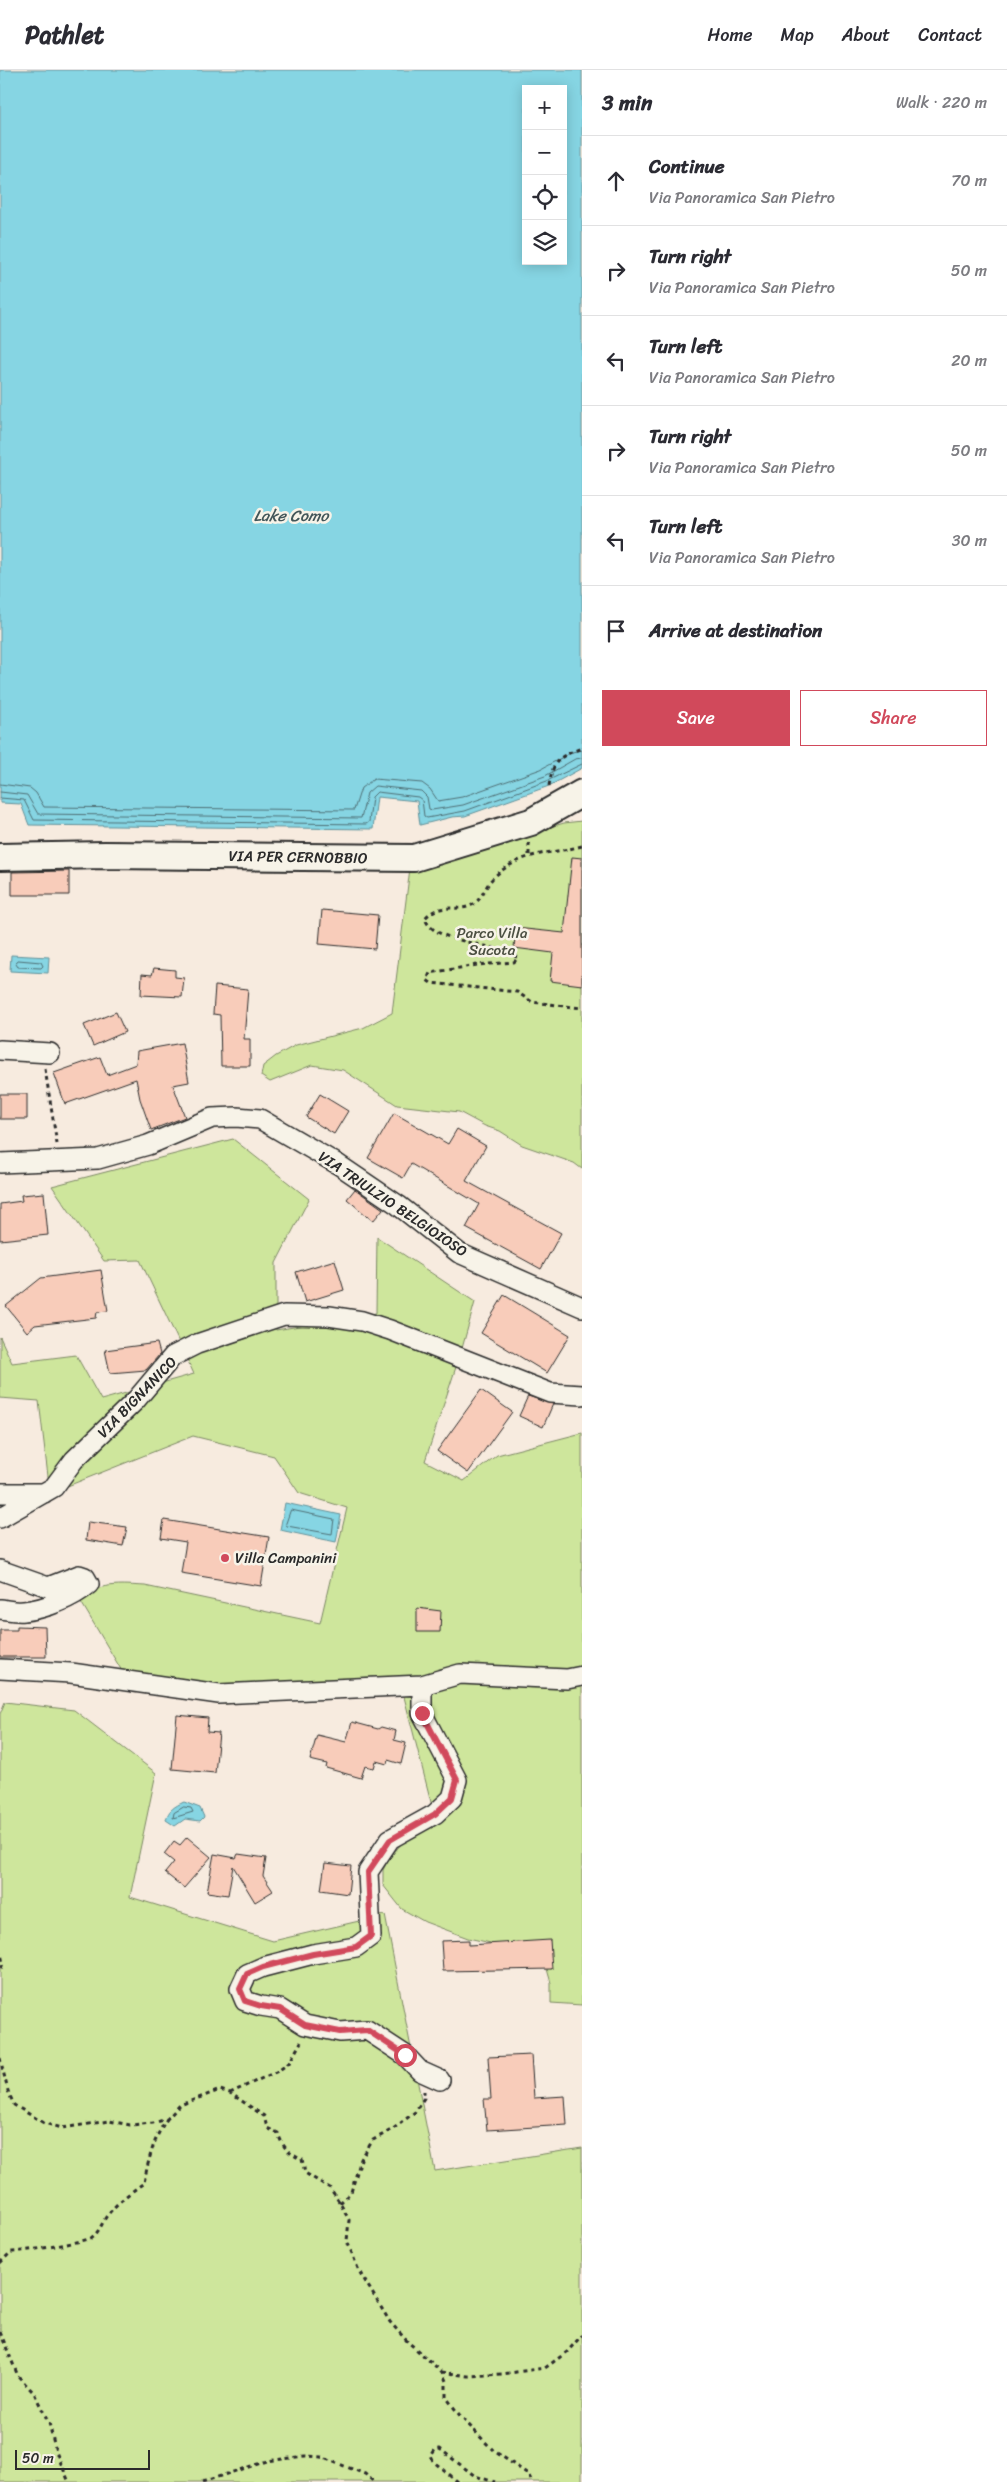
<!DOCTYPE html>
<meta charset="utf-8">
<style>
:root{--surface:#fff;--page:#f2f2f3;--text:#2b2b33;--muted:#7c7c81;--line:#e1e1e2;--accent:#d1495b}
body{margin:0;font-family:Sriracha,sans-serif;background:var(--page);color:var(--text)}
.controls{position:absolute;right:15px;top:15px;display:grid;overflow:hidden;border-radius:0px;box-shadow:0 2px 12px #0003}
.controls button{width:45px;height:45px;display:grid;place-items:center;padding:0;border:0;border-bottom:1px solid var(--line);background:var(--surface);color:var(--text);font:25px sans-serif}
.scale{position:absolute;left:15px;bottom:12px;width:135px;box-sizing:border-box;padding-left:5px;border:2px solid #2b2b2b;border-top:0;font-size:14px;line-height:18px;white-space:nowrap;color:#2b2b2b;-webkit-text-stroke:4px #f7f3e8;paint-order:stroke}
.stop{position:absolute;width:15px;height:15px;margin:-11px;border:4px solid #d1495b;border-radius:50%;background:#fff}
.stop.end{background:#d1495b;border-color:#fff;box-shadow:0 1px 5px #0008}
.list{margin:0;padding:0;list-style:none}
h2{display:flex;justify-content:space-between;align-items:center;height:65px;margin:0;padding:0 20px;font-size:21px}
h2 small{font-size:16px;font-weight:400;color:var(--muted)}
.list li{display:grid;grid-template-columns:32px 1fr auto;gap:15px;align-items:center;box-sizing:border-box;height:90px;padding:0 20px;border-top:1px solid var(--line)}
.list b{display:block;font-size:19px;white-space:nowrap}
.list p{margin:0;font-size:16px;white-space:nowrap;color:var(--muted)}
.list em{font-size:16px;font-style:normal;color:var(--muted)}
.actions{display:flex;gap:10px;padding:15px 20px}
.actions a{flex:1;padding:11px 0;border:1px solid var(--accent);border-radius:0px;text-align:center;font-size:18px;color:var(--accent)}
.actions .main{background:var(--accent);color:#fff}
.icon{flex:none;width:28px;height:28px;fill:none;stroke:currentColor;stroke-width:2;stroke-linecap:round;stroke-linejoin:round}
.map{position:relative;flex:none;width:582px;height:2412px;overflow:hidden}
header{display:flex;align-items:center;gap:30px;box-sizing:border-box;height:70px;padding:0 25px;background:var(--surface);border-bottom:1px solid var(--line)}
header strong{font-size:24px}
nav{display:flex;gap:28px;margin-inline-start:auto;font-size:18px}
main{display:flex}
aside{flex:1;background:var(--surface)}
.map>svg:first-child{display:block}
.green{fill:#cee69c;stroke:#7c8864}
.water{fill:#86d5e3;stroke:#629199;fill-rule:evenodd}
.lines{fill:none;stroke-linecap:round;stroke-linejoin:round}
.shore{stroke:#4f6f75;stroke-width:1}
.building{fill:#f8ccba;stroke:#2b2b2b}
.minor-casing{stroke:#2b2b2b;stroke-width:22}
.secondary-casing{stroke:#2b2b2b;stroke-width:30}
.path{stroke:#2b2b2b;stroke-width:3;stroke-dasharray:4 4;stroke-linecap:butt}
.minor{stroke:#f7f3e8;stroke-width:19}
.secondary{stroke:#f7f3e8;stroke-width:26}
.route{stroke:#d1495b;stroke-width:6}
.poi-dot{fill:#d1495b;stroke:#f7f3e8;stroke-width:2}
.labels{text-anchor:middle;stroke-width:5;stroke-linejoin:round;paint-order:stroke}
.street-label{font-size:15px;fill:#2b2b2b;stroke:#f7f3e8}
.park-label{font-size:15px;fill:#4c5042;stroke:#f7f3e8}
.poi-label{font-size:15px;fill:#2b2b2b;stroke:#f7f3e8;text-anchor:start}
.water-label{font-size:16px;font-style:italic;fill:#425659;stroke:#f7f3e8}
</style>
<header>
<strong>Pathlet</strong>
<nav><a>Home</a><a>Map</a><a>About</a><a>Contact</a></nav>
</header>
<main>
<div class="map">
<svg width="582" height="2412" viewBox="0 0 582 2412">
<rect width="100%" height="100%" fill="#f7ebdf"/>
<filter id="ink" filterUnits="userSpaceOnUse"><feTurbulence type="fractalNoise" baseFrequency=".02" numOctaves="2"/><feDisplacementMap in="SourceGraphic" scale="10" xChannelSelector="R" yChannelSelector="G"/><feConvolveMatrix kernelMatrix="1 2 1 2 8 2 1 2 1" color-interpolation-filters="sRGB"/></filter>
<g filter="url(#ink)">
<path class="green" d="M582,751V1099L574,1093L522,1075L500,1061L485,1056L459,1042L397,1035L343,1000L312,995L270,1012L261,1006L263,996L276,986L296,975L363,958L392,943L410,798L564,753Z
M233,1069L309,1129L276,1193V1260L376,1243L377,1167L475,1232L461,1282L425,1391L464,1411L497,1385L582,1363V1935L551,1933V1913L547,1899L509,1877L468,1868L425,1852L402,1839L383,1815V1800L388,1790L432,1736L402,1619L224,1634L132,1618L81,1532C93,1511 124,1515 145,1516L320,1553L347,1438L299,1423L274,1386L193,1366L50,1423L39,1331L0,1328V1267L12,1293L76,1285L101,1330L194,1304L140,1190L104,1191L52,1116Z
M5,1632L74,1640L156,1703L130,1827L273,1871L385,1845L435,2101L582,2078V2412H0V1644Z"/>
<path class="water" d="M0,0H582V698L549,716L465,746L452,747L420,755L417,731L377,727L373,759L29,755L21,734L0,733ZM526,19H563V191H526Z
M11,885L49,887L48,903L10,901Z
M285,1433L341,1445L336,1472L280,1460Z
M184,1732L200,1738L204,1747L200,1751L185,1749L175,1756L166,1750C168,1740 175,1736 184,1732Z"/>
<g class="lines">
<path class="shore" d="M0,714L30,718L36,723L44,737L354,740L361,718L374,709L422,713L430,719L438,731L462,727L541,699L572,682L582,680
M0,722L27,725L38,744L361,748L367,723L375,716L421,721L427,727L429,739L432,740L463,735L545,706L575,689L582,688
M0,728L24,730L34,750L366,754L369,752L372,727L377,722L418,727L422,730L424,746L427,748L465,741L547,711L582,694
M18,890L41,892L43,896L41,898L18,897L16,894Z
M291,1440L334,1449L332,1464L287,1456L286,1454Z
M184,1737L191,1738L193,1742L173,1748L174,1743Z"/>
</g>
<path class="building" d="M572,787L582,788V915L550,911L553,883L514,878L516,858L564,863Z
M69,801V825H12V802Z
M322,840L378,845L375,879L319,874Z
M154,898L175,900V907L184,908L182,927L141,925L142,904L152,905Z
M215,916L248,919L244,969H250V996H221L220,945L213,944Z
M116,942L125,962L93,976L84,955Z
M182,973L189,1012L173,1015L185,1047L151,1060L140,1029L136,1009L65,1034L54,1003L100,987L107,1005L136,994L137,981Z
M0,1024H27V1049H0Z
M320,1024L348,1041L334,1064L306,1047Z
M394,1043L448,1074L457,1059L486,1076L466,1111L561,1163L541,1199L466,1158L479,1134L411,1094L403,1108L368,1088Z
M355,1119L383,1139L373,1151L347,1129Z
M44,1123L48,1165L0,1170V1134L22,1131L21,1125Z
M335,1190L344,1220L305,1232L296,1202Z
M101,1200L108,1241L97,1242L96,1248L35,1255L27,1262L6,1236L41,1208Z
M504,1225L570,1265L547,1303L481,1263Z
M157,1273L160,1284L146,1300L110,1303L105,1280Z
M481,1320L512,1342L468,1403L437,1381Z
M528,1326L553,1334L543,1357L519,1346Z
M164,1450L269,1467L261,1516L181,1503L186,1472L161,1468Z
M88,1452L127,1457L123,1476L86,1470Z
M417,1538L441,1541L440,1562H417Z
M17,1556L45,1557L46,1587H0V1560H17Z
M177,1645L208,1648L207,1662L219,1663L215,1703L172,1699Z
M352,1652L378,1659L381,1657L396,1661L394,1670L406,1673L401,1694L388,1690L387,1694L376,1691L374,1698L365,1696L361,1708L326,1698L327,1694L310,1690L317,1665L346,1672Z
M187,1767L211,1787L184,1818L165,1803L174,1792L164,1784L174,1771L180,1775Z
M214,1784L236,1788L238,1784L266,1788L263,1806L273,1821L255,1832L233,1796L228,1825L207,1822Z
M325,1793L351,1796L348,1824L321,1820Z
M469,1870V1875L550,1870L552,1899L443,1901L441,1871Z
M531,1985L534,2028L565,2026L567,2055L487,2060L484,2029H491L488,1987Z"/>
<g class="lines">
<defs>
<path id="minor" d="M0,980L50,983
M0,1093L98,1089L148,1075L212,1048L236,1047L260,1049L339,1095L398,1135L459,1183L582,1237
M0,1423H44
M0,1448L54,1417L74,1390L136,1330L173,1286L197,1274L284,1245L329,1246L362,1251L390,1260L550,1323L582,1325
M0,1500L48,1517L79,1505L85,1507L89,1514C73,1528 45,1539 24,1541C16,1542 8,1540 0,1539
M0,1599L71,1603L219,1624L422,1615L460,1604L567,1609L582,1606
M422,1615V1643L457,1710L452,1728L435,1744L390,1769L368,1802L371,1866L356,1877L313,1884L263,1897L247,1904L240,1919L245,1931L261,1936L280,1939L305,1955L340,1962L367,1960L405,1985L420,2001L440,2010"/>
<path id="secondary" d="M0,787L105,785L414,788L531,752L582,723"/>
</defs>
<use href="#minor" class="minor-casing"/>
<use href="#secondary" class="secondary-casing"/>
<path class="path" d="M549,716C553,690 558,687 582,678
M582,776C547,785 521,781 493,808C485,816 482,830 472,835C457,843 441,831 425,848C432,874 497,872 518,888L514,892L477,895L430,903L427,910L431,913L517,922L532,932L582,938
M529,785V773
M45,999L57,1074
M0,1879L3,1893L0,1902
M0,1988L8,2021L14,2035L44,2053L62,2058L109,2051L130,2055L153,2053L167,2049L180,2035L220,2020L230,2023L264,2046L267,2058L278,2063C282,2076 289,2085 302,2089L305,2103L330,2118L340,2133L349,2150L347,2171L359,2201L390,2252L408,2272L442,2302L446,2311V2327L461,2347L494,2381L528,2404L532,2412
M230,2023L278,2001L289,1993L301,1972
M340,2133L351,2122L361,2089L373,2070L393,2059L415,2042L424,2028V2021
M0,2193L11,2182C22,2182 84,2172 91,2168C101,2161 102,2151 109,2143C119,2131 132,2121 144,2113C148,2091 154,2067 167,2049
M0,2262L18,2306L34,2323L49,2353L56,2382L69,2412
M442,2302L468,2306L502,2304L545,2298L567,2282L582,2265
M202,2412L267,2391L305,2386L321,2387L365,2404L374,2412
M457,2412L433,2391L431,2386L435,2380L440,2379L475,2406L495,2412"/>
<use href="#minor" class="minor"/>
<use href="#secondary" class="secondary"/>
</g>
</g>
<g class="lines" filter="url(#ink)">
<path class="route" d="M405,1985L367,1960L340,1962L305,1955L280,1939L261,1936L245,1931L240,1919L247,1904L263,1897L313,1884L356,1877L371,1866L368,1802L390,1770L435,1744L452,1728L457,1710L422,1643"/>
</g>
<circle class="poi-dot" cx="225" cy="1488" r="5"/>
<g class="labels">
<g class="street-label">
<text transform="translate(298 787) rotate(1)" y="5">VIA PER CERNOBBIO</text>
<text transform="translate(393 1134) rotate(34)" y="5">VIA TRIULZIO BELGIOIOSO</text>
<text transform="translate(137 1327) rotate(-46)" y="5">VIA BIGNANICO</text>
</g>
<g class="park-label">
<text x="492" y="868">Parco Villa<tspan x="492" dy="17">Sucota</tspan></text>
</g>
<g class="poi-label">
<text x="235" y="1493">Villa Campanini</text>
</g>
<g class="water-label">
<text x="291" y="451">Lake Como</text>
</g>
</g>
</svg>
<div class="controls">
<button>+</button>
<button>−</button>
<button><svg class="icon" aria-label="locate" viewBox="0 0 24 24"><circle cx="12" cy="12" r="6"/><path d="M12 2v4M12 18v4M2 12h4M18 12h4"/></svg></button>
<button><svg class="icon" aria-label="layers" viewBox="0 0 24 24"><path d="M12 4l9 5-9 5-9-5zM3 14l9 5 9-5"/></svg></button>
</div>
<div class="scale">50 m</div>
<div class="stop" style="left:405px;top:1985px"></div>
<div class="stop end" style="left:422px;top:1643px"></div>
</div>
<aside>
<h2>3 min<small>Walk · 220 m</small></h2>
<ul class="list">
<li><svg class="icon" aria-label="ahead" viewBox="0 0 24 24"><path d="M12 20V5M6 11l6-6 6 6"/></svg><div><b>Continue</b><p>Via Panoramica San Pietro</p></div><em>70 m</em></li>
<li><svg class="icon" aria-label="right" viewBox="0 0 24 24"><path d="M7 20v-9h11M14 6l5 5-5 5"/></svg><div><b>Turn right</b><p>Via Panoramica San Pietro</p></div><em>50 m</em></li>
<li><svg class="icon" aria-label="left" viewBox="0 0 24 24"><path d="M17 20v-9H6M10 6l-5 5 5 5"/></svg><div><b>Turn left</b><p>Via Panoramica San Pietro</p></div><em>20 m</em></li>
<li><svg class="icon" aria-label="right" viewBox="0 0 24 24"><path d="M7 20v-9h11M14 6l5 5-5 5"/></svg><div><b>Turn right</b><p>Via Panoramica San Pietro</p></div><em>50 m</em></li>
<li><svg class="icon" aria-label="left" viewBox="0 0 24 24"><path d="M17 20v-9H6M10 6l-5 5 5 5"/></svg><div><b>Turn left</b><p>Via Panoramica San Pietro</p></div><em>30 m</em></li>
<li><svg class="icon" aria-label="arrive" viewBox="0 0 24 24"><path d="M6 21V4h12l-3 4 3 4H6"/></svg><div><b>Arrive at destination</b></div></li>
</ul>
<div class="actions"><a class="main">Save</a><a>Share</a></div>
</aside>
</main>
